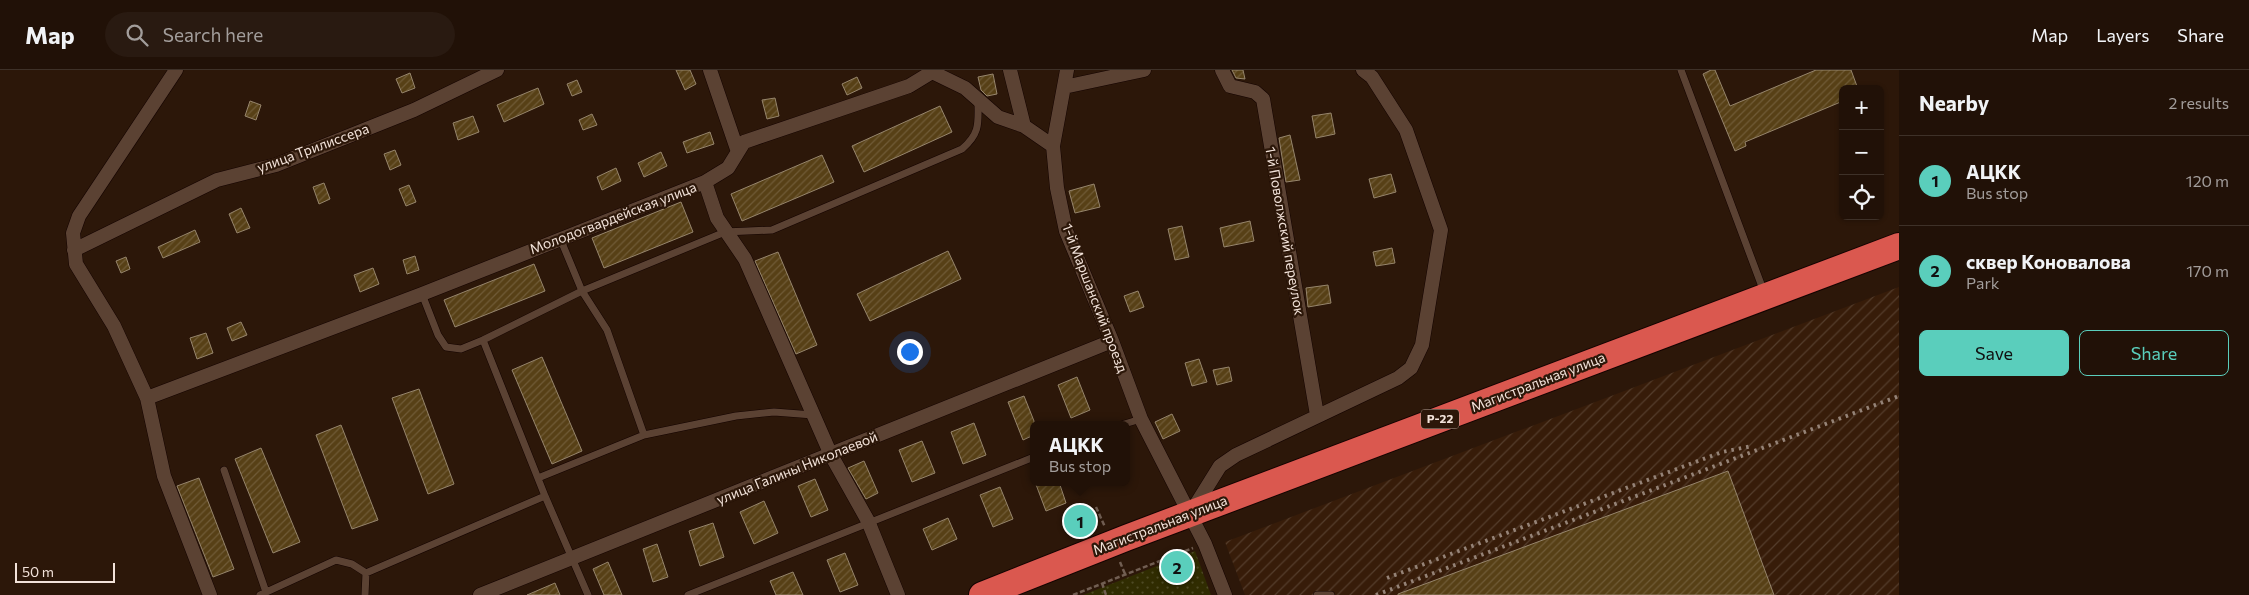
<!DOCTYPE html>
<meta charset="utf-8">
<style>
:root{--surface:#211107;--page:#291a11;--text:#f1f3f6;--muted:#a29d9b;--line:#3e3128;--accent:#5acebc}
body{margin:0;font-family:Commissioner,sans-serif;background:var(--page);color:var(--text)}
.controls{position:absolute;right:15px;top:15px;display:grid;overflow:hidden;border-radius:8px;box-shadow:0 1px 4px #0004}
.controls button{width:45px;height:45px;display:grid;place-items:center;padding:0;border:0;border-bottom:1px solid var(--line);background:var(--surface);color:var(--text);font:25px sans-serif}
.scale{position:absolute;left:15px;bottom:12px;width:100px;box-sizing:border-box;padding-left:5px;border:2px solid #f2e2d9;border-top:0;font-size:14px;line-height:18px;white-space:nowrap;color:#f2e2d9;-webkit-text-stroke:4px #2c1709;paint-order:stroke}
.you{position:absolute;left:909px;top:281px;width:18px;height:18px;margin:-12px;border:4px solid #fff;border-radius:50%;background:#1a73e8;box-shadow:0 0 0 8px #1a73e833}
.badge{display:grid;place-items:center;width:32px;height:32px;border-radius:50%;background:var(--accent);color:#111;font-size:16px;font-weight:700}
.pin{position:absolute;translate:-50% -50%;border:2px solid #fff;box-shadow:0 1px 5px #0006}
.popup{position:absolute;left:1030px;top:351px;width:100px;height:65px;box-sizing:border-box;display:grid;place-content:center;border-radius:8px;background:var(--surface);filter:drop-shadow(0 1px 4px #0005);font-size:16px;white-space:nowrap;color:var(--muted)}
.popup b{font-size:19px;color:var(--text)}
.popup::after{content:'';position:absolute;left:50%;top:100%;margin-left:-10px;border:10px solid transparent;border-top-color:var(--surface)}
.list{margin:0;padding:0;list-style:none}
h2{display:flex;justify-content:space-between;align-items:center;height:65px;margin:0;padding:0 20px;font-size:21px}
h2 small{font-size:16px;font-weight:400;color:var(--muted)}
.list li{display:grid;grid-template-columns:32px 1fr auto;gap:15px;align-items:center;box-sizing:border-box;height:90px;padding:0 20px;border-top:1px solid var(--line)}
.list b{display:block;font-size:19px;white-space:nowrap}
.list p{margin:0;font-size:16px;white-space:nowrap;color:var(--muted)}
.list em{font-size:16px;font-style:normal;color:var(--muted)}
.actions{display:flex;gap:10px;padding:15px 20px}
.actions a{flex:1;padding:11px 0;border:1px solid var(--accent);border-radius:8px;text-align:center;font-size:18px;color:var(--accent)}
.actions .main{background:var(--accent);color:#111}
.icon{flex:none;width:28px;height:28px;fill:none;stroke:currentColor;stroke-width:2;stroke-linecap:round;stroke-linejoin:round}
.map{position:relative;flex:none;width:1899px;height:525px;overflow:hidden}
header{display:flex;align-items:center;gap:30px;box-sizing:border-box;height:70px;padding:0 25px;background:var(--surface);border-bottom:1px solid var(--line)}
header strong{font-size:24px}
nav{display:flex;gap:28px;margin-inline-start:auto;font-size:18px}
.search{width:350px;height:45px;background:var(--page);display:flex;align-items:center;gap:12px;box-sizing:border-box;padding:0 18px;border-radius:28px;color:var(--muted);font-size:19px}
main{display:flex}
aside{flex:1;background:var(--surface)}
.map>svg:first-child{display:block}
.industrial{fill:url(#industrial-furrows)}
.park{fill:url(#park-dots)}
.building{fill:url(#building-hatch);stroke:#96856c}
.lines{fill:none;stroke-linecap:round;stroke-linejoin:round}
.lane-casing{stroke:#140300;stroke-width:8}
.street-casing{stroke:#140300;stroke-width:15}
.highway-casing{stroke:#140300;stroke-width:28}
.path{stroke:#715e52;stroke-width:2.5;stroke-dasharray:5 2.5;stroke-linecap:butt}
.lane{stroke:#5b4233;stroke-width:7}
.street{stroke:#5b4233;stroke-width:14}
.highway{stroke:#da584f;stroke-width:26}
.rail{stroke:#958377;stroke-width:4;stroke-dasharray:2.5 5;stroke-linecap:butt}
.labels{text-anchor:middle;stroke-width:4.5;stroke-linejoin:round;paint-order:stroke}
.shield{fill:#2c1709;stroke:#b7a59b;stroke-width:1}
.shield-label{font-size:12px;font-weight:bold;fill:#f2e2d9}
.street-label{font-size:14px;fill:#f2e2d9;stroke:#2c1709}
</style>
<header>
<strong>Map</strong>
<div class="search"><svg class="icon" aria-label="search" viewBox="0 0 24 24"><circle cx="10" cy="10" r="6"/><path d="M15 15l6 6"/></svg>Search here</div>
<nav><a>Map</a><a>Layers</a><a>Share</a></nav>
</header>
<main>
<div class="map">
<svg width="1899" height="525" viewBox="0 0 1899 525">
<defs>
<pattern id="industrial-furrows" width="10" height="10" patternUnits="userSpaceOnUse" patternTransform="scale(1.25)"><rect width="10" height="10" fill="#371c09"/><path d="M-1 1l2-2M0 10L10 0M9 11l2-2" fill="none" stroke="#543d2c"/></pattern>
<pattern id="park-dots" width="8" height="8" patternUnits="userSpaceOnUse" patternTransform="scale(1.25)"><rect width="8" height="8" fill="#302c01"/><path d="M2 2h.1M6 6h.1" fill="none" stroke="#4e4a25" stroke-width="1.8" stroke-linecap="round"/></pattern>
<pattern id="building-hatch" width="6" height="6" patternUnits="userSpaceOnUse" patternTransform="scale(1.25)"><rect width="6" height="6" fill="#574016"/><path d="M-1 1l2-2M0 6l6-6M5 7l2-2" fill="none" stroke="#705b37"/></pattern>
</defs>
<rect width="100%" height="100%" fill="#2c1709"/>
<path class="industrial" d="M1899,217V525H1245L1225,472Z"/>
<path class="park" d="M1195,481L1211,525H1083Z"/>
<path class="building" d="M676,0H690L696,14L685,20Z
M1232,0H1243L1245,9L1236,8Z
M1711,0H1715L1730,36L1816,0H1851L1858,19H1843V31L1745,72L1746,76L1735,81L1703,4Z
M410,3L415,18L402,23L396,9Z
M993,4L997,24L987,26L981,20L978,7Z
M857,7L862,18L847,25L842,14Z
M577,10L582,22L572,26L567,14Z
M538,18L544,34L504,52L497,35Z
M775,28L779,46L767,49L762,30Z
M250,31L261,35L256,50L245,46Z
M940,36L952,62L864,102L852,76Z
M1331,43L1335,64L1316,68L1312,46Z
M592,44L597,55L583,60L579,50Z
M473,46L479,62L458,70L453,53Z
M710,62L714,74L687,83L683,72Z
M1290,65L1300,110L1286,112L1279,68Z
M395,80L401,95L390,100L384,84Z
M661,82L667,96L644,107L638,93Z
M822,85L834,112L742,151L731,124Z
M616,98L621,111L602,120L597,107Z
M1391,104L1396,122L1374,128L1369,109Z
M324,113L330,129L319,134L313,117Z
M1094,114L1100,137L1075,143L1069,121Z
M409,115L416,132L406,136L399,119Z
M681,132L693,162L604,198L592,168Z
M241,138L250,158L237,163L229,144Z
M1250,151L1254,171L1224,177L1220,158Z
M1182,156L1189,187L1175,190L1168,159Z
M195,160L200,172L163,188L158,177Z
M1392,178L1395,193L1376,196L1373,182Z
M948,181L961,209L870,251L857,224Z
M778,182L817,275L796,284L755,191Z
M415,186L419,200L407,204L403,190Z
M126,187L130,199L121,203L116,191Z
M534,194L545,221L455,257L444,230Z
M373,198L379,214L360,222L354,205Z
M1328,215L1331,233L1308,237L1306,218Z
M1138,221L1144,237L1130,242L1124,226Z
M241,252L247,265L232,271L227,258Z
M206,263L213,283L197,289L190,268Z
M542,287L582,381L552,394L512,300Z
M1199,289L1207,312L1192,316L1185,293Z
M1229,297L1232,311L1217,315L1213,300Z
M1077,307L1090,340L1071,348L1058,315Z
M419,319L454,414L428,424L392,328Z
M1024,326L1034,351V365L1023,370L1008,332Z
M1172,344L1180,361L1163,369L1155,352Z
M974,353L986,385L963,394L951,362Z
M341,355L378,450L352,459L316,365Z
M922,371L935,403L912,412L899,380Z
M261,378L300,472L273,483L235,389Z
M864,391L878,423L866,429L848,398Z
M1728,401L1774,525H1398V524Z
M199,408L234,499L213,507L177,416Z
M815,409L828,440L811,447L798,416Z
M1035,412H1059L1066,433L1046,441Z
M1000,417L1013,449L993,457L980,425Z
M764,431L778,463L754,474L740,442Z
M948,448L957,469L932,480L923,459Z
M713,453L724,487L700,496L689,461Z
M657,474L668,507L653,512L643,479Z
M845,483L858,515L840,522L827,490Z
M608,492L622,525H604L593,499Z
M793,502L803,525H776L770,511Z
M555,513L560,525H527Z"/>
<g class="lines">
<defs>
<path id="lane" d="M1681,0L1764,222
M560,168L582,221L607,260L644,365
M422,224L438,265L446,277L461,279L483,270L582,221L725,162L772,160L962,79C981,63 978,52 978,30
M483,270L545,426
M1121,355L1141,349
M224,400L266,522
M538,408L644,365L736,346L774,342L813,345
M260,525L336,490L352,494L366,503
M365,525L366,503L545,426L588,525
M688,525L1034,387
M1317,525H1331"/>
<path id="street" d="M176,0L79,146L73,163L76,194L114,256L147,328L164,406L210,525
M710,0L738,82
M1010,0L1024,56
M1067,0L1053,76L1057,118L1066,161L1112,271L1141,349L1205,474L1225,525
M1222,0L1230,16L1255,22L1263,29L1317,345
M1064,17L1144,0
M705,112L717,148L745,189L831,385L868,451L898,525
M74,180L217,110L276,95L414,40L497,0
M147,328L422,224L705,112L728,98L744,72L909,16L932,2L965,18L998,47L1024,56L1053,76
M1192,441L1220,396L1236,385L1398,308L1411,298L1422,275L1441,160L1406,60L1372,7L1363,0
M480,525L1112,271"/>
<path id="highway" d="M982,525L1126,468L1899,176"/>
</defs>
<use href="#lane" class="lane-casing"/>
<use href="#street" class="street-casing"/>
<use href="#highway" class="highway-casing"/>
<path class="path" d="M1096,437L1105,457
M1120,492L1125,504
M1102,513L1106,525
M1073,525L1193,478"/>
<use href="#lane" class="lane"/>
<use href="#street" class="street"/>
<use href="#highway" class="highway"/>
<path class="rail" d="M1387,508L1722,382L1752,376
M1376,525L1899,326"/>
</g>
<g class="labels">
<rect class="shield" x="1421" y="339.5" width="38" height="19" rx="4"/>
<g class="shield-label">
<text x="1440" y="353">Р-22</text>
</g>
<g class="street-label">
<text transform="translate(313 78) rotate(-20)" y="5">улица Трилиссера</text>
<text transform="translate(613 148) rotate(-21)" y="5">Молодогвардейская улица</text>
<text transform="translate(1285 161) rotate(80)" y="5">1-й Поволжский переулок</text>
<text transform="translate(1095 228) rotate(69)" y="5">1-й Маршанский проезд</text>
<text transform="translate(1538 312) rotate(-21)" y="5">Магистральная улица</text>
<text transform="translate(797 398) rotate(-22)" y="5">улица Галины Николаевой</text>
<text transform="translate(1160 455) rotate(-21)" y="5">Магистральная улица</text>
</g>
</g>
</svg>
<div class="controls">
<button>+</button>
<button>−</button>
<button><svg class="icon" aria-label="locate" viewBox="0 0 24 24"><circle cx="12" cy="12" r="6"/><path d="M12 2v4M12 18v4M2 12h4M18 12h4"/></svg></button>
</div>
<div class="scale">50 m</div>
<div class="you"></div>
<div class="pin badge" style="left:1080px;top:451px">1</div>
<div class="popup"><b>АЦКК</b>Bus stop</div>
<div class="pin badge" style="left:1177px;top:497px">2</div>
</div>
<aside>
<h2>Nearby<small>2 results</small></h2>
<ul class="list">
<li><span class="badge">1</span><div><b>АЦКК</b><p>Bus stop</p></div><em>120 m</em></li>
<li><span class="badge">2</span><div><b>сквер Коновалова</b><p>Park</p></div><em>170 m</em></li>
</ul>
<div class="actions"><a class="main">Save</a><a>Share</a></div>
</aside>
</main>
